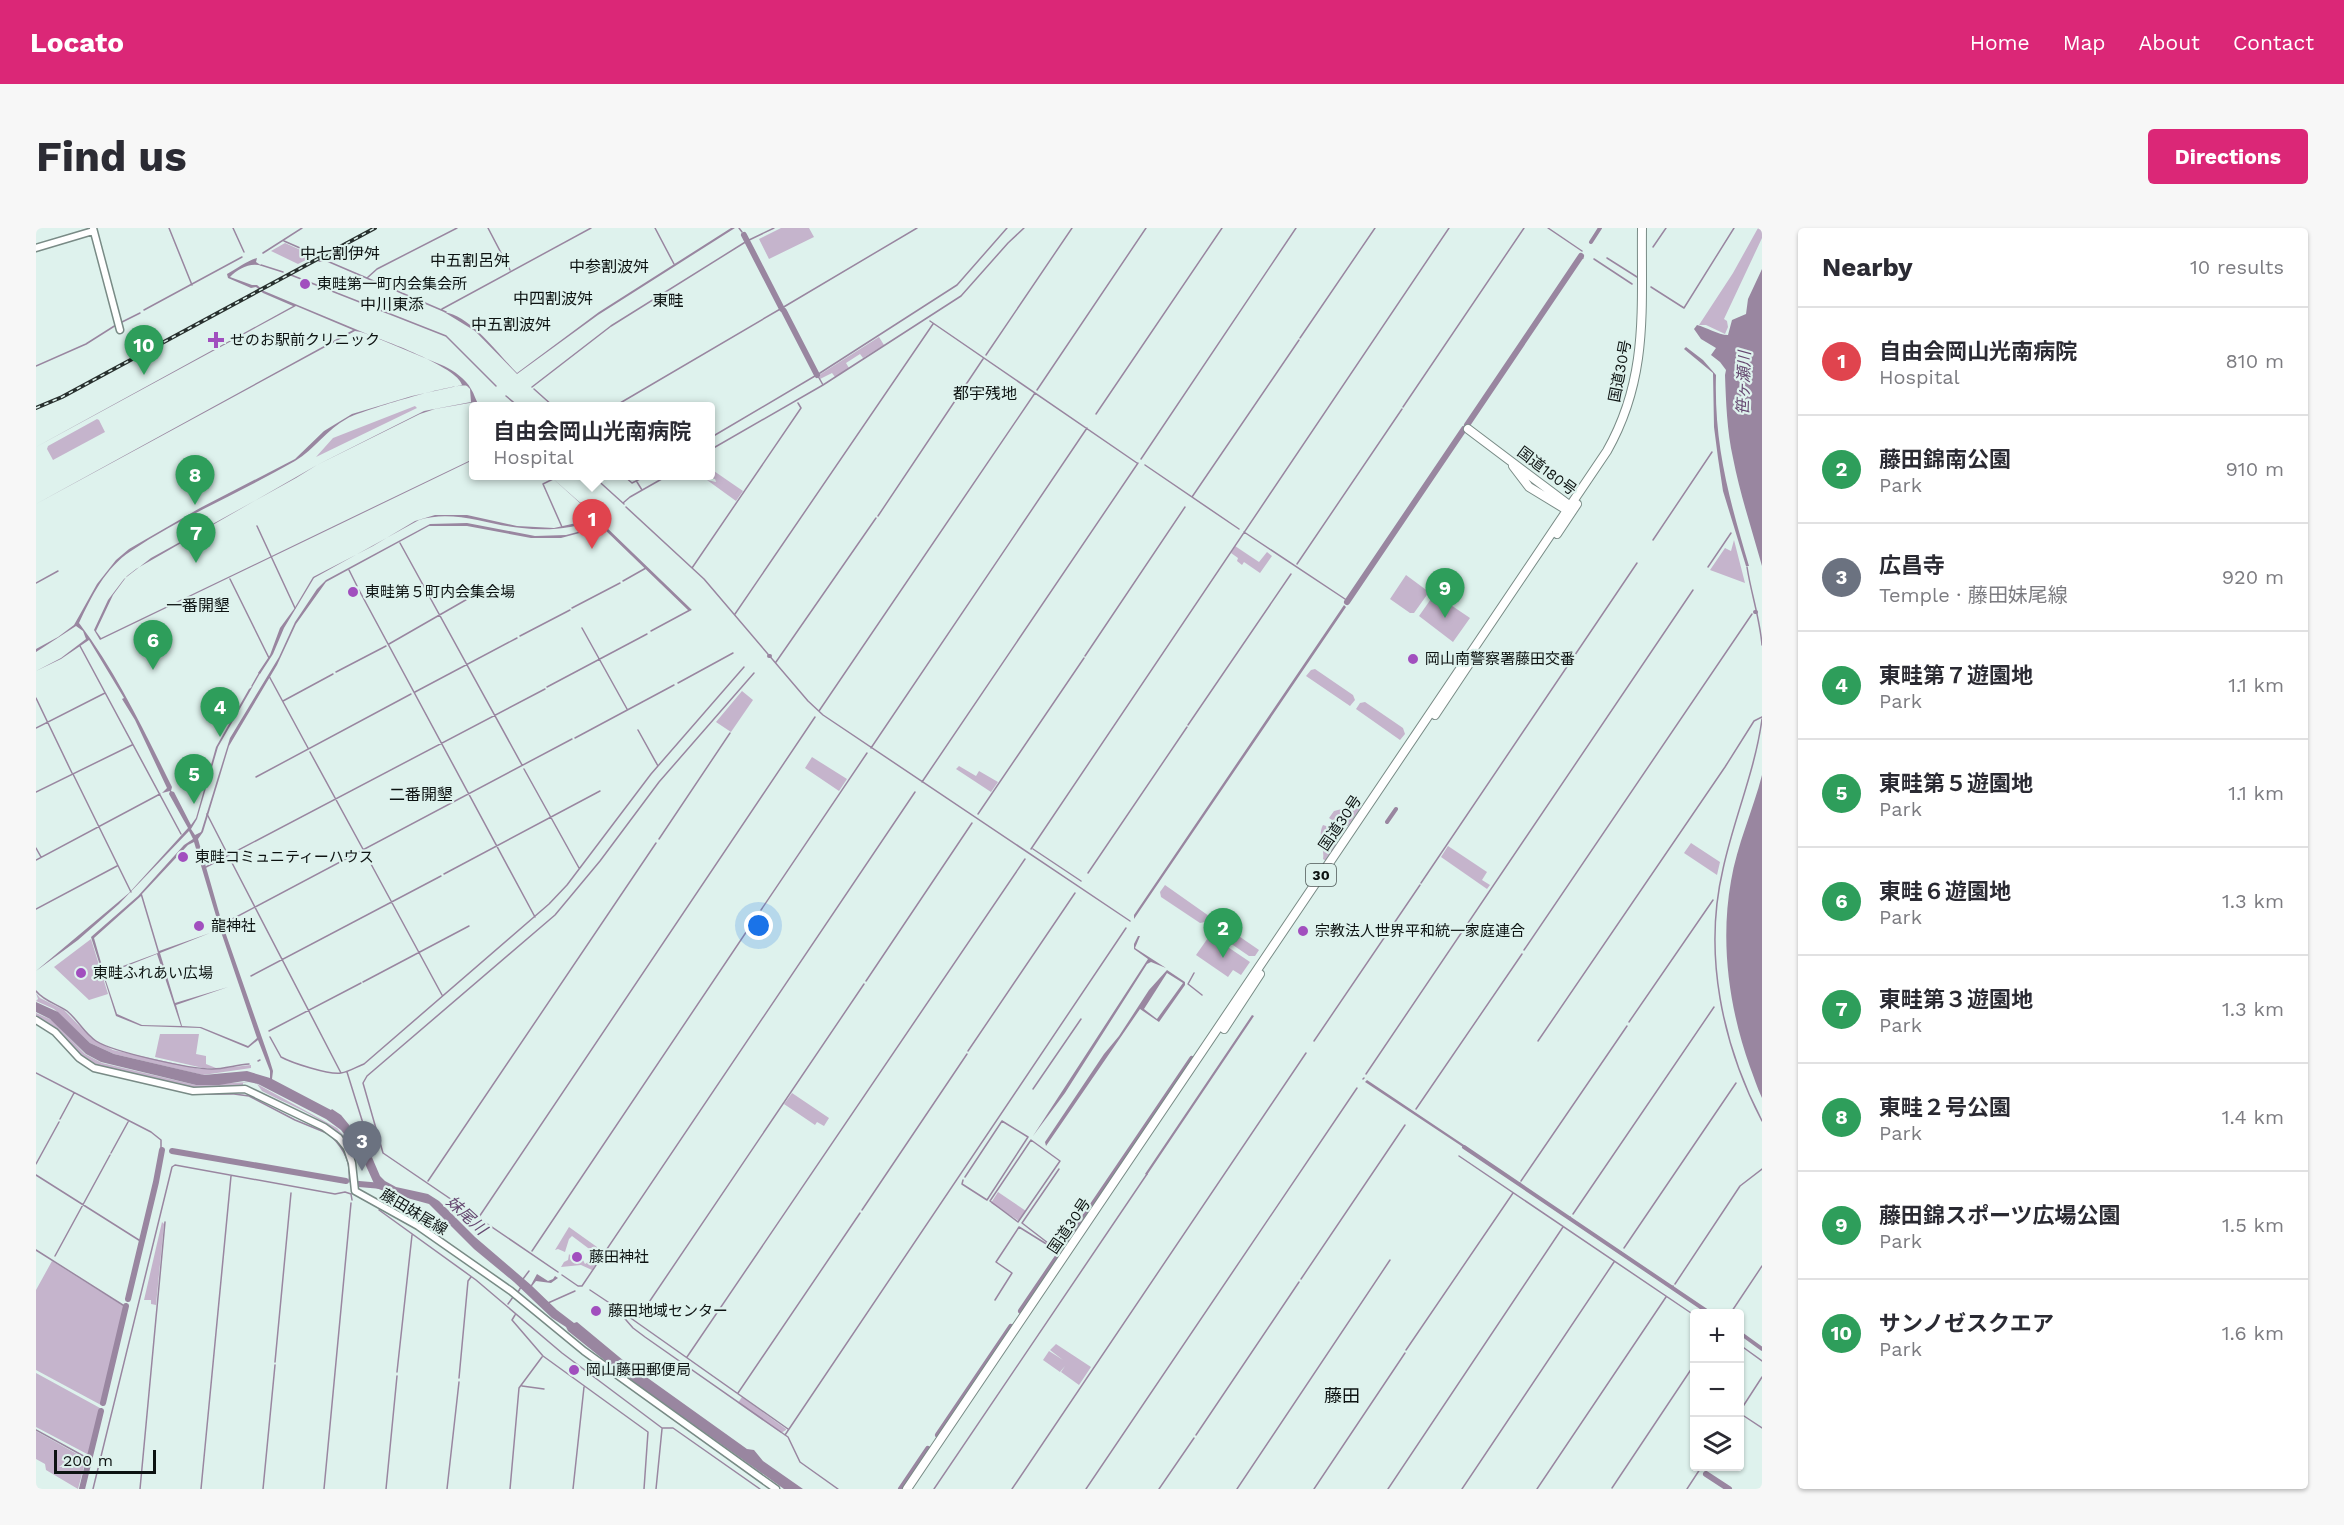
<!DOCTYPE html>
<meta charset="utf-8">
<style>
:root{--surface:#fff;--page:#f7f7f7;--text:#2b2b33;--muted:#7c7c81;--line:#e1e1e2;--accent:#db2777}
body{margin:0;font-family:"Work Sans","Noto Sans JP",sans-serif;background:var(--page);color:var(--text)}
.controls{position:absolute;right:18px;bottom:18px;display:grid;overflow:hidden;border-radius:6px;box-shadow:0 2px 4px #0004}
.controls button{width:54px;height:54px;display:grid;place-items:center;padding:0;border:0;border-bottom:2px solid var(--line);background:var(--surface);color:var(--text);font:30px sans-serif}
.scale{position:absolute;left:18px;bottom:15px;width:102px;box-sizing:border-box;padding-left:6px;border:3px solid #0d1312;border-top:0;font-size:16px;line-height:21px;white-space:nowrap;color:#0d1312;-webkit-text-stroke:4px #def2ed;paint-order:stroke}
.you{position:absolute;left:723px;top:698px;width:21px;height:21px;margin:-15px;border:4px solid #fff;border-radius:50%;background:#1a73e8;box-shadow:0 0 0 9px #1a73e833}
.badge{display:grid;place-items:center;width:39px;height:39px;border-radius:50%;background:var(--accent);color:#fff;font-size:20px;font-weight:700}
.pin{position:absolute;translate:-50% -50px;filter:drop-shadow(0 2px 3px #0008)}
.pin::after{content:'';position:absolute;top:32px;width:21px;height:18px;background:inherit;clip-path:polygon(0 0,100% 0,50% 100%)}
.popup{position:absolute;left:433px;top:174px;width:246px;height:78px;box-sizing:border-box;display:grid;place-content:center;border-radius:6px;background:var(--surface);filter:drop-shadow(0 2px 4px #0005);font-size:20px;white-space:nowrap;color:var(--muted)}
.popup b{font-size:22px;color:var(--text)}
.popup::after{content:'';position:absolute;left:50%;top:100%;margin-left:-12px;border:12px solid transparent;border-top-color:var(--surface)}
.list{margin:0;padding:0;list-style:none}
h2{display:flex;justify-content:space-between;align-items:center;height:78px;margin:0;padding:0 24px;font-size:26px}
h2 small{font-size:20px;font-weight:400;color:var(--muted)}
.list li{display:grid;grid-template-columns:39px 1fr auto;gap:18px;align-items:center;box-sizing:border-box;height:108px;padding:0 24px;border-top:2px solid var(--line)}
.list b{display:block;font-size:22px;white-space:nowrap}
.list p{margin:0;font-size:20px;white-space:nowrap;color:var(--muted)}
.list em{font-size:20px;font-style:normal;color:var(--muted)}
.icon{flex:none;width:33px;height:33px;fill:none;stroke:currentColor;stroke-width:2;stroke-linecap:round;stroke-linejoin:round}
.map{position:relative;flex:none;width:1726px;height:1261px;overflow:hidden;border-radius:6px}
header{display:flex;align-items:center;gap:36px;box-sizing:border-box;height:84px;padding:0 30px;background:var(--accent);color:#fff}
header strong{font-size:28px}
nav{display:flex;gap:33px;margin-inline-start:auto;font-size:21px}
.intro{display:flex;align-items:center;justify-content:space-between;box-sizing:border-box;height:144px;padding:0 36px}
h1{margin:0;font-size:42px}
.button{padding:15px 27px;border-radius:6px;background:var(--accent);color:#fff;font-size:21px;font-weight:700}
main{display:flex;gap:36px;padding:0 36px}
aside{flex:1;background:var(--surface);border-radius:6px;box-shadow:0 2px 4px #0004}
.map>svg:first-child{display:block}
.green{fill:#c5b4cc}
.water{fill:#9986a0;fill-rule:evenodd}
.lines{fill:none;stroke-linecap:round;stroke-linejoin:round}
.stream{stroke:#9986a0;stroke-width:1.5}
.canal{stroke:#9986a0;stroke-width:4}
.river{stroke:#9986a0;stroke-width:6}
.secondary-casing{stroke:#798b86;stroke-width:9}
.trunk-casing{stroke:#798b86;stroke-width:10}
.secondary{stroke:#fff;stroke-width:6}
.trunk{stroke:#fff;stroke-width:8}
.rail-casing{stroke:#28302e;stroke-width:4}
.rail{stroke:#def2ed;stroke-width:1.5;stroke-dasharray:4.5;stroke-linecap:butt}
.poi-dot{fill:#a14fbe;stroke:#def2ed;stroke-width:2}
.labels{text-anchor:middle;stroke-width:4.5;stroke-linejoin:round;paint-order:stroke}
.shield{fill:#def2ed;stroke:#4c5654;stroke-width:1.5}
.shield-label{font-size:14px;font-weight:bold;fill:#0d1312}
.poi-label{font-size:15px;fill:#0d1312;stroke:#def2ed;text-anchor:start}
.street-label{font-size:15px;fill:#0d1312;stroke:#def2ed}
.neighbourhood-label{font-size:16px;fill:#0d1312;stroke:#def2ed}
.water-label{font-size:16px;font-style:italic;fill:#664971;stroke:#def2ed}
.quarter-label{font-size:18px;fill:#0d1312;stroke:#def2ed}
</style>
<header>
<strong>Locato</strong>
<nav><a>Home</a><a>Map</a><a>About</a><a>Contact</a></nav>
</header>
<div class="intro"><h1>Find us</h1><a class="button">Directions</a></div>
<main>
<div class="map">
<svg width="1726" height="1261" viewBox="0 0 1726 1261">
<rect width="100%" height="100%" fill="#def2ed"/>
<path class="green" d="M745,0H773L778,9L733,31L723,11Z
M1722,0H1726V10L1688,91L1691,93L1692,99L1689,106L1670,97H1663L1697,45Z
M249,15L278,28L262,36L235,23Z
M843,109L848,117L827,130L824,126L810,135L813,140L799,149L796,145L784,151L783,147Z
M379,178L381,180L280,229L297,210Z
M61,191L63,192L69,204L17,232L11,221L12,218Z
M675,241L707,263L700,273L671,252L680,254L679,251L670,249L674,248Z
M1698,312L1709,355L1674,342L1689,320L1695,323Z
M1199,318L1223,334L1231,324L1236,328L1224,345L1208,334L1206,337L1201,333L1202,330L1195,325Z
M1370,347L1393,364L1378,385H1374L1354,371Z
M1400,367L1434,390L1417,414L1383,388L1397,368Z
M1279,441L1317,467L1319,472L1314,478L1270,448L1275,442Z
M706,463L717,472L695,504L680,494Z
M1329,474L1367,500L1369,506L1364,512L1320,481L1324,475Z
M776,529L811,551L803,563L769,540Z
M923,538L940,548L943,543L962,554L955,564L920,541Z
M1325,576L1327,577L1312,598H1305L1293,590L1298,583Z
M1287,597C1312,605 1300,618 1290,633L1287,631C1289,620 1281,608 1287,597Z
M1655,615L1684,634L1681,647L1648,625Z
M1412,618L1451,644L1446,652L1454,657L1451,661L1405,629Z
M1129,657L1173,688L1169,694L1164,695L1125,669L1124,664Z
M1178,691L1223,722L1219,728H1213L1175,702L1174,697Z
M1174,707L1214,734L1205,747L1197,742L1192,749L1160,727Z
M55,711L72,766L53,772L18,739Z
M0,765L4,770L28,782L55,810L77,822L164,841H180L215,837V840L167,847L78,826L54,815L18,781L0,773L2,771Z
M0,785L16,792L49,826L66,835L160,857L213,854L207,855V857L159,862L70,841L53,835L0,790Z
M124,806H163L160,826L170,828V836L180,840H167L119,829Z
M221,856L301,900L325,928L320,930C304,893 259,881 226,863Z
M756,865L793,890L788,898L781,894L779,897L748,876Z
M962,964L990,983L983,993L955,975Z
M126,994L128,996L120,1077L115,1076V1072H108Z
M533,999L568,1024L556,1042L545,1037L525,1039L528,1034L532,1032L533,1026L535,1028L534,1031L541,1036L546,1030L549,1036L557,1031L556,1023L536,1008L533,1011L529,1024L522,1021L519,1022Z
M16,1033L89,1079L65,1177L0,1142V1062Z
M1020,1116L1055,1139L1043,1157L1025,1144L1029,1138L1024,1144L1007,1132L1013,1123L1027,1132L1014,1122Z
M0,1145L64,1180L53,1227L0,1199Z
M706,1169L750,1201V1202L745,1205L702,1175Z
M0,1203L50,1231L42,1261L10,1242L9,1236L0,1231Z"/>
<path class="water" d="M695,0H699L562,87L481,146L439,103L408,84C435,88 462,126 481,145L563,84Z
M221,30L220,34L226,38C214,34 202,41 194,49L216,57H221L228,63L408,138C418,143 430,151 435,161C439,167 439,172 444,178L439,174L399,181L384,186L281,237L100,341L91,348L77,367L60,403L65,410L437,231V232L64,412L58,402L72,372L88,351L115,330L260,250L281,237L388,183L435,174L434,161C433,160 432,159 431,158C420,154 326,183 312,190C290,202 279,221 259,233C205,264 147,288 95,323C69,340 56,368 43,395C81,445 108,503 136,559L135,563L138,564L155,597L160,590L180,519L213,461L217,458L182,519L161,591L155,601L159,607L165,604L194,510L243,429L259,394L281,361L290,352L394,296L431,295L499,308L530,307L568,297L656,382L653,383L566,299L525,310H495L431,298H393L290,354L260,396L241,437L193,518L167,604L162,611L186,695L233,830L237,843L236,851L295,882L296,881L305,887L332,920L344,948L349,953L360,959L392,966L403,973L439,1009L495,1057L501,1046L512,1053L517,1051L519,1048L522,1050L515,1055L500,1053L496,1058L521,1082L538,1095L541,1094L588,1133L711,1221L718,1222L727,1233L767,1261H748L578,1140L532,1103L530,1099L516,1090L478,1054L438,1021L393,976L353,965L340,960L326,929L305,902L290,891L222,856L208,853L183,857H160L65,834L50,826L14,791L0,784V774L22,784L54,815L78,826L168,847L211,843L234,850V843L222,812L212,820L164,800L105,798L80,788L55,709L102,668L148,617L157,611L153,603L83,676L42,712L0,743L93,665L152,600L133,566L134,563L126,565L131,560L99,492L86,471L88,470L53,412L25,431L0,443L25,430L50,411L47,403L40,398L0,424V421L22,409L38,397L61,356L80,332L93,321L164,280L259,231L288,203L316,186L376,168L426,157C422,139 345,111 325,104L319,103L0,276L317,102L260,78L0,219L257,78L227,65L220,59L215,60L192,50L191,46C202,40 211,33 221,30ZM158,614L183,698L221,810L212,818L165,799L146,798L140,777L192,759L139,775L124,725L174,705L123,723L106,666L152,617ZM105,668L122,725L68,745L58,710ZM121,726L145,798L106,797L81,786L68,747Z
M1726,41V338C1716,302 1704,266 1697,230C1691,203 1690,174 1689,147L1690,142L1684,134L1675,127L1680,120L1665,111L1658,101L1661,97C1670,99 1682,107 1692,107L1696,92L1710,86L1712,71Z
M1650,119L1667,132L1680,147C1678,218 1693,270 1713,338H1710L1687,263L1682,230L1678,199L1677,145L1648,121Z
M514,248L557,286L560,292C537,301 510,303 486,300C451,297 418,281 383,292L278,350L248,400L237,426L224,446L222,445L234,427L244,400L258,381L277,349L337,318L379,293L399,287H431L481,298L518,300L558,291L555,285Z
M1308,377L1310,379L1098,691V687Z
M1726,547V870C1721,860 1718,849 1714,839C1693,780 1684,715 1695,653C1701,617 1717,582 1726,547Z
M1102,708H1104L1099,720L1130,740L1115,734L1111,736L1029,865L997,908L1112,731L1098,721V716Z
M1131,742L1149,754V757L1123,794L1104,781L1010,918L1009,914L1068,826L1083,808L1113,762ZM1131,745L1147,755L1121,791L1108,781Z
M1216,787L1218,788L1111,947L1109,946Z
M1331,852L1431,919L1430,921L1329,854Z"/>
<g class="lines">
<path class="stream" d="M133,0L156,57
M197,0L208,24
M452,0L474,42
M619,0L638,36
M703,0L706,4
M1512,0L1546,23
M248,13L280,27
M1617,19L1630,0
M227,25L266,0
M1571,30L1601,49
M1558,31L1596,56
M1542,32L1547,30
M283,33H291L410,84
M225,37L247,44
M255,47L410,108L460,158
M331,50L341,41L421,0
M1615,59L1648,80L1698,0
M746,80L881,0
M406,81L555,0
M108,82L206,29
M894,93L1101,235
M86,94L104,85
M1264,110L1339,0
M950,127L1036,0
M0,138L50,116L80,97
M782,148L787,157
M496,159L575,98L711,13L738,0
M498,161L517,178
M1001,162L1110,0
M470,168L482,178
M579,178L746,80
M1367,179L1488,0
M1060,186L1186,0
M674,210L784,145L921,57L971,0
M674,222L787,157L925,68L972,15L988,0
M1105,231L1260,0
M1109,237L1203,301
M557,248L588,276
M588,248L596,255L610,248
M517,251L507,256L526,299
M601,254L606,262
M1156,269L1263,112
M587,275L594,269L631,248
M590,279L668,351L772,473L787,487L1094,693
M842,288L947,131
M221,298L259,380
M1208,304L1312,373
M1617,312L1676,224
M364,315L486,537
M1261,336L1366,181
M1672,339L1695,305
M1711,339C1715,365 1724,391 1726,417
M656,340L765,180L762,175
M313,342L321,358
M194,351L233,430
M587,353L610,340
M0,355L22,343
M323,362L499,689
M536,380L584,355
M699,386L897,96
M546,400L591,481
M615,403L654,382
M484,408L534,382
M353,416L454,358
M44,418L145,606
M1049,428L1149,279
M740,434L840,290
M300,444L350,418
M233,448L272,520
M642,455L697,425
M216,458L224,444
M511,459L611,406
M379,464L481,410
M0,470L36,545
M247,473L297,446
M783,483L999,165
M1726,491C1719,543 1698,590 1687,641C1667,726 1686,816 1726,893
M1152,497L1255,346
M0,500L69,465
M602,502L622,538
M539,510L638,457
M835,520L1051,200
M274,524L328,623
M488,541L543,640
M37,546L95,664
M220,549L375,466
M886,554L1102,235
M0,564L96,517
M171,586L192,627
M942,586L1048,430
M623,611L694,505
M0,620L5,629
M995,621L1413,0
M997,621L1045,653
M329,625L406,767
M194,631L305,845
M0,632L124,566
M170,639L509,461
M1052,645L1151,499
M408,646L564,563
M1385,655L1601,335
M0,681L81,638
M725,682L831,525
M187,696L536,511
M1488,722L1716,386
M1158,745L1152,756L1166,767
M215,748L405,648
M830,753L936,595
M327,754L433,698
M0,763C8,773 21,776 31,783C42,792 48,805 60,813C77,824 154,841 176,841C188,841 200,837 213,836
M1593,794L1677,672
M233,803L325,755
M234,809L245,829C256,835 293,847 305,845C313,844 320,839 328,836L513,676L531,657L615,546L708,439
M1278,813L1384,657
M1502,813L1689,539L1718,493L1726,489
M932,823L1039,665
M42,833L53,840
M222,833L224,832
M311,844L330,905
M0,845L115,904L125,912V921
M1330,846L1657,362
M1327,851L1328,850
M997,861L1045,791
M159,866H198L213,868L259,892L293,906
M1380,881L1486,726
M24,891L38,865
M341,904L327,855L331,848L519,687L564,633L623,554L718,445
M296,909C309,922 315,935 313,954
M343,911L347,925L522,1044
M995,912L1024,933L982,994L954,973Z
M75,925L92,894
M1423,928L1658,1087
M0,936L23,894
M0,947L106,1014
M927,952L926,956L951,972L992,909L966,893L929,949
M392,953L620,615
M1485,953L1591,798
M1483,956L1484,955
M343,982L440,1052L526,1125L626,1200H637L724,1261
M826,982L931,826
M1537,986L1678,779
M443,989L779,489
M1533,991L1534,989
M1012,1015L986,995L1023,941
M1588,1020L1700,855
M0,1022L90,1079
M496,1023L723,685
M1584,1025L1585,1024
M19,1028L74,927
M526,1047L542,1058H546L879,564
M487,1051L493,1043
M1265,1051L1369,897
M1639,1056L1704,958L1726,941
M1636,1060L1637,1058
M554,1062L575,1076
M482,1064L485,1059
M959,1072L976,1045L960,1034L983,999L1012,1017
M512,1075L539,1063
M472,1076L477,1069
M577,1077L597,1100L609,1109L752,1209L764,1234L802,1261
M579,1079L752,1201
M1694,1086L1726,1038
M479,1087L476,1092L507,1128L612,1204L608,1261
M603,1089L828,756
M1704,1117L1726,1133
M1370,1122L1477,965
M651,1129L989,631
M239,1134L255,965
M361,1144L376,1007
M423,1150L432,1053L435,1049
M486,1158L508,1161
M702,1165L824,985
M1704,1183L1726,1149
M1708,1188L1726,1200
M0,1202L53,1231
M749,1207L1090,700
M1160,1207L1263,1054
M1576,1260L1658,1137
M57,1261L136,939L139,937L299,966L309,964L315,966L316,972
M104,1261L129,994
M165,1261L195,948
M227,1261L239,1137
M288,1261L315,975
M350,1261L361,1148
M411,1261L423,1154
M474,1261L483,1160L506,1129
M537,1261L548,1159
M620,1261L626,1201
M898,1261L1111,946
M976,1261L1270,825
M1050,1261L1321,860
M1123,1261L1158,1210
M1201,1261L1354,1032
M1278,1261L1369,1125
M1352,1261L1527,999
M1426,1261L1578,1034
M1501,1261L1630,1069
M1651,1261L1666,1238"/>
<path class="canal" d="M1555,14L1564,0
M1719,384H1720
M733,428H734
M1351,594L1360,581
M1428,919L1675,1086
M1704,1105L1726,1121"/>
<path class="river" d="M708,7L746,81
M748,83L781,147
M1431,197L1545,28
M1311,374L1428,201
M136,923L310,953
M323,956L346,958
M92,1071L120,954L126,922
M985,1083L1156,831
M67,1175L90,1078
M902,1207L975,1099
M1670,1246L1693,1261
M46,1261L65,1183
M865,1261L892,1221"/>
<defs>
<path id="secondary" d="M57,0L84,102
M0,20L57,3
M0,792L19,804L43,830L58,840L157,863L209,861L288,899L303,910L311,920L316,935L319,963L382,998L475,1063L548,1123L740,1261"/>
<path id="trunk" d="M1432,201L1537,280
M1477,238L1493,259L1534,284
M1521,306L1541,276
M1399,487L1437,430
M1188,801L1224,746
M871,1261L1571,223C1613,149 1605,81 1606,0"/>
</defs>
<use href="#secondary" class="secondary-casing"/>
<use href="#trunk" class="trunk-casing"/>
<use href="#secondary" class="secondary"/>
<use href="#trunk" class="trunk"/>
<defs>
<path id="rail" d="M0,180L26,169L339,0"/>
</defs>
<use href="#rail" class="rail-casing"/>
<use href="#rail" class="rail"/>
</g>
<g class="poi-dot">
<circle cx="269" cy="56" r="6"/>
<path d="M177 103h6v6h6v6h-6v6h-6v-6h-6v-6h6z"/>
<circle cx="317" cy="364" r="6"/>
<circle cx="1377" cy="431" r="6"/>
<circle cx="147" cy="629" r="6"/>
<circle cx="163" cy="698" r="6"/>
<circle cx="1267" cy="703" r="6"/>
<circle cx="45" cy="745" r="6"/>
<circle cx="541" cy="1029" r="6"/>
<circle cx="560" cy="1083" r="6"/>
<circle cx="538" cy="1142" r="6"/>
</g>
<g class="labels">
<rect class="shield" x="1270" y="636" width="30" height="22" rx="4.5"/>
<g class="shield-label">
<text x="1285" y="652">30</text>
</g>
<g class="poi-label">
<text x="281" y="61">東畦第一町内会集会所</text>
<text x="194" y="117">せのお駅前クリニック</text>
<text x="329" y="369">東畦第５町内会集会場</text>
<text x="1389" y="436">岡山南警察署藤田交番</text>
<text x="159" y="634">東畦コミュニティーハウス</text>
<text x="175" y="703">龍神社</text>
<text x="1279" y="708">宗教法人世界平和統一家庭連合</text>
<text x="57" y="750">東畦ふれあい広場</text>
<text x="553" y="1034">藤田神社</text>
<text x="572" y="1088">藤田地域センター</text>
<text x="550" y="1147">岡山藤田郵便局</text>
</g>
<g class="street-label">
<text transform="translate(1584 143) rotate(-79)" y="5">国道30号</text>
<text transform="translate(1511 243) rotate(37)" y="5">国道180号</text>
<text transform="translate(1304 595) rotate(-56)" y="5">国道30号</text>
<text transform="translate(378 984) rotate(31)" y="5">藤田妹尾線</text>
<text transform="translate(1033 998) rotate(-56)" y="5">国道30号</text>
</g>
<g class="neighbourhood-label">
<text x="304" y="31">中七割伊舛</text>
<text x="434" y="38">中五割呂舛</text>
<text x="573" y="44">中参割波舛</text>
<text x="517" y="76">中四割波舛</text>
<text x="632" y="78">東畦</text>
<text x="356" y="82">中川東添</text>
<text x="475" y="102">中五割波舛</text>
<text x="949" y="171">都宇残地</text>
<text x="162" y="383">一番開墾</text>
<text x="385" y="572">二番開墾</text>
</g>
<g class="water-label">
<text transform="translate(1707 155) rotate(-88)" y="6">笹ヶ瀬川</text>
<text transform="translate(431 987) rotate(43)" y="6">妹尾川</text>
</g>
<g class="quarter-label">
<text x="1306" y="1174">藤田</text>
</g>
</g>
</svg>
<div class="controls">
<button>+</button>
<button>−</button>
<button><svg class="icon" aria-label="layers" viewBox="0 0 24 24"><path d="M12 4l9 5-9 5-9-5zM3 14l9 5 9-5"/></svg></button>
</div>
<div class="scale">200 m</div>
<div class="you"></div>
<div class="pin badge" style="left:556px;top:321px;background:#e0444e">1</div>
<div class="popup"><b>自由会岡山光南病院</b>Hospital</div>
<div class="pin badge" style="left:1187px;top:730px;background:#2e9e5b">2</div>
<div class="pin badge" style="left:326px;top:943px;background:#6b7280">3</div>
<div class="pin badge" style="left:184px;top:509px;background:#2e9e5b">4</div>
<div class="pin badge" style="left:158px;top:576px;background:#2e9e5b">5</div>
<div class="pin badge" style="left:117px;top:442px;background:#2e9e5b">6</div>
<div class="pin badge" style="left:160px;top:335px;background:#2e9e5b">7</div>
<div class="pin badge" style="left:159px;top:277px;background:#2e9e5b">8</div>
<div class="pin badge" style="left:1409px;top:390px;background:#2e9e5b">9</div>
<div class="pin badge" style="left:108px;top:147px;background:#2e9e5b">10</div>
</div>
<aside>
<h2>Nearby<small>10 results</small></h2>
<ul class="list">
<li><span class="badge" style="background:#e0444e">1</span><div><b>自由会岡山光南病院</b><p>Hospital</p></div><em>810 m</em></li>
<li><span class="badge" style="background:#2e9e5b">2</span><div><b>藤田錦南公園</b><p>Park</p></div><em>910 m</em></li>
<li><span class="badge" style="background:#6b7280">3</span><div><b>広昌寺</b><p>Temple · 藤田妹尾線</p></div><em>920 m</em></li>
<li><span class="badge" style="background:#2e9e5b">4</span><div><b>東畦第７遊園地</b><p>Park</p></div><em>1.1 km</em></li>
<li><span class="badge" style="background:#2e9e5b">5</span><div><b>東畦第５遊園地</b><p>Park</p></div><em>1.1 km</em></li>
<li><span class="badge" style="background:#2e9e5b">6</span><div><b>東畦６遊園地</b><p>Park</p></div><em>1.3 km</em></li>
<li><span class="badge" style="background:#2e9e5b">7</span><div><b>東畦第３遊園地</b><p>Park</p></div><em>1.3 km</em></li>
<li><span class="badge" style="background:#2e9e5b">8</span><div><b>東畦２号公園</b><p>Park</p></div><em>1.4 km</em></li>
<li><span class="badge" style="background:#2e9e5b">9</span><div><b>藤田錦スポーツ広場公園</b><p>Park</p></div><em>1.5 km</em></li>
<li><span class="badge" style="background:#2e9e5b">10</span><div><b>サンノゼスクエア</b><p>Park</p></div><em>1.6 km</em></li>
</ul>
</aside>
</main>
